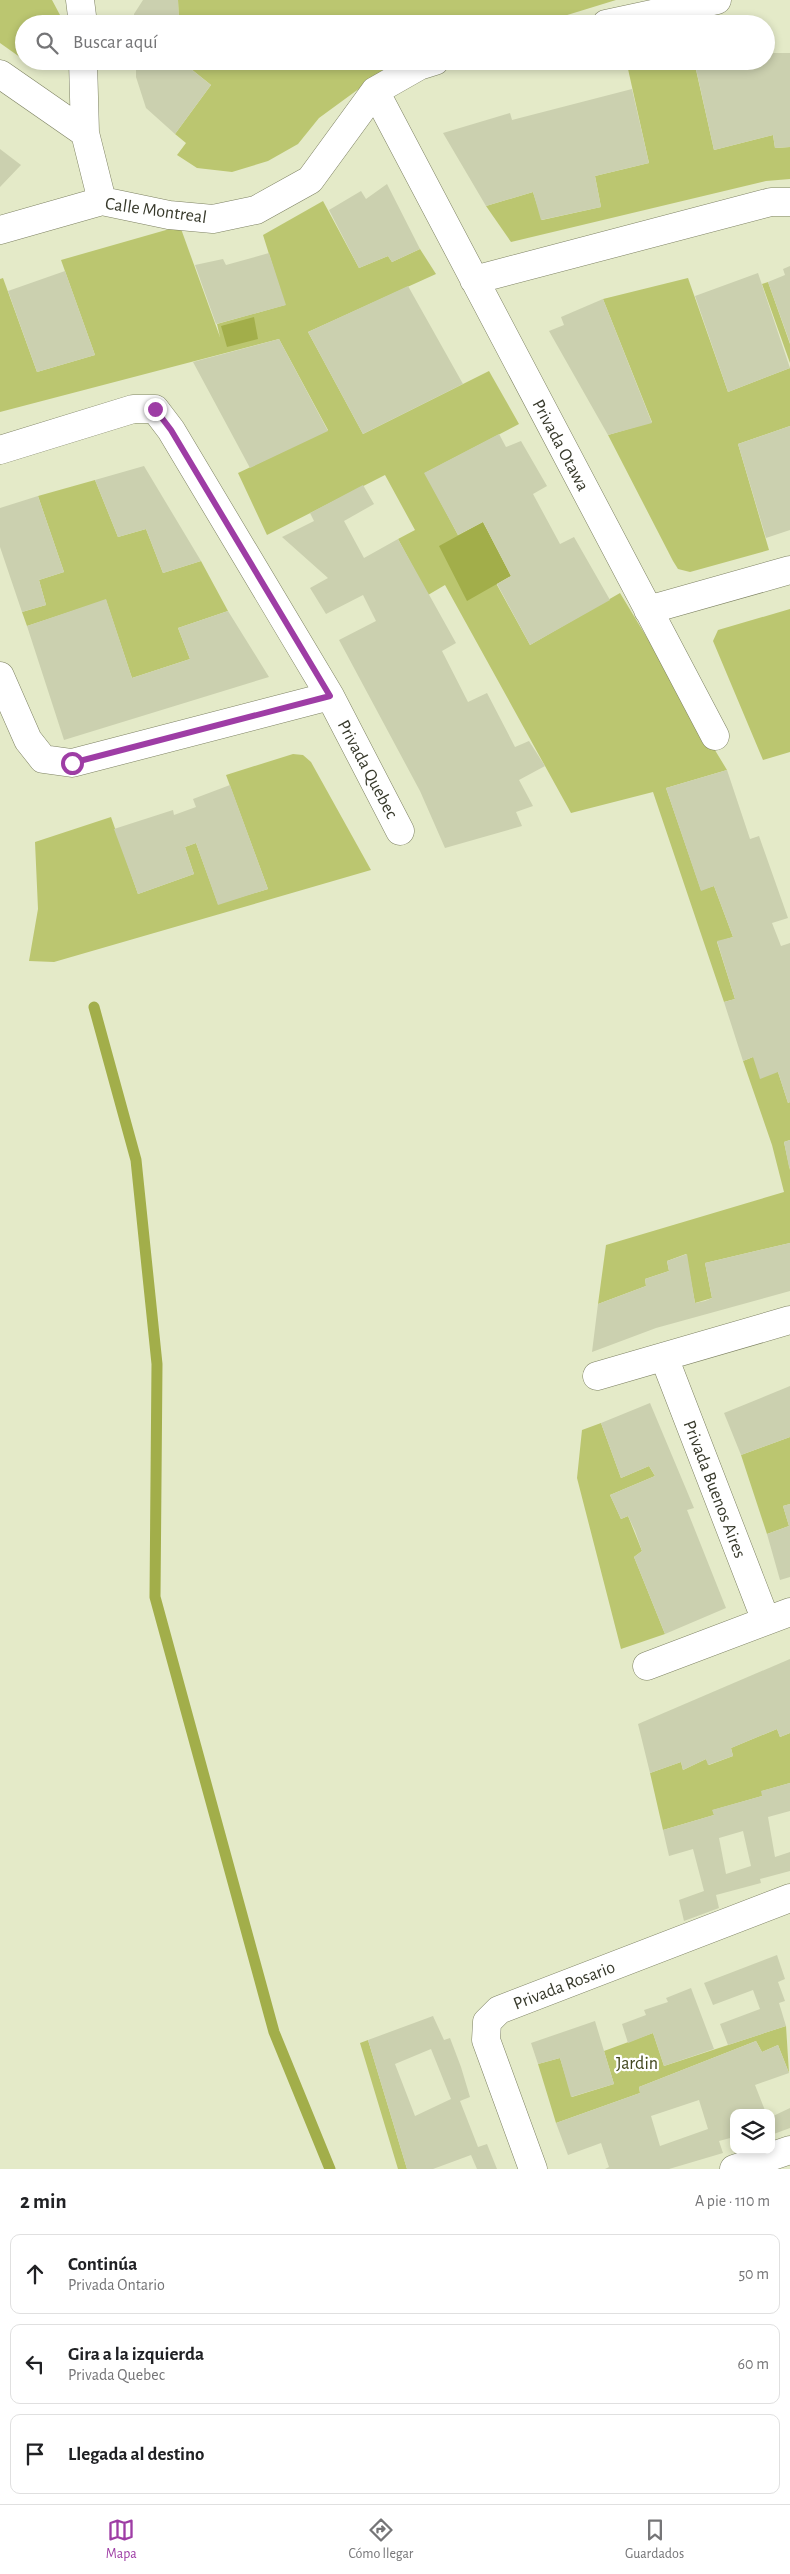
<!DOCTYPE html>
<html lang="es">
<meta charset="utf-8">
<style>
:root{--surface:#fff;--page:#f6f6f6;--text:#202124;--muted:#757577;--line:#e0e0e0;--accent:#9e3da5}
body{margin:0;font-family:"Alegreya Sans",sans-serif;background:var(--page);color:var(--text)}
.controls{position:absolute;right:15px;bottom:15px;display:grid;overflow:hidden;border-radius:10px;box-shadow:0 2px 8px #0003}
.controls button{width:45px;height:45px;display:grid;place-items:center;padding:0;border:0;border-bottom:1px solid var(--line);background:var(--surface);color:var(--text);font:25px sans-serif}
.stop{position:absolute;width:15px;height:15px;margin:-11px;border:4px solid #9e3da5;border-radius:50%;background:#fff}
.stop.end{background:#9e3da5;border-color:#fff;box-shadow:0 1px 5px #0008}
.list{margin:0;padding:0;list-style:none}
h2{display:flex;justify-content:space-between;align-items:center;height:65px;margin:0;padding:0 20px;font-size:21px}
h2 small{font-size:16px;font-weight:400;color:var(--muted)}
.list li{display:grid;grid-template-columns:32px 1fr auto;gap:15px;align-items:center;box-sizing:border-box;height:80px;margin:0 10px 10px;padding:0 10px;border:1px solid var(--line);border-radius:10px}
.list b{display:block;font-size:19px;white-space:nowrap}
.list p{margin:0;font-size:16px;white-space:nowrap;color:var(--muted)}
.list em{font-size:16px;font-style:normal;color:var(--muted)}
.icon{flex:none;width:28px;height:28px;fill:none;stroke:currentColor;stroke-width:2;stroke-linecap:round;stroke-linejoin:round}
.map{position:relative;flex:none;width:790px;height:2169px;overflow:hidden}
.search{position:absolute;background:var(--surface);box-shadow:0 2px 8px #0003;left:15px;right:15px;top:15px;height:55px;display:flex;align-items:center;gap:12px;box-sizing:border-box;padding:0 18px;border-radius:28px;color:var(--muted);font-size:19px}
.sheet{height:335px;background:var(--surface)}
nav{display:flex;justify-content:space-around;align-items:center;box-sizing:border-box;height:70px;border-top:1px solid var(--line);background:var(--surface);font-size:14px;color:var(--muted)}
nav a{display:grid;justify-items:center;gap:2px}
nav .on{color:var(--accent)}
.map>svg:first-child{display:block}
.green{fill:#bbc670}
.water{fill:#a2ae4a}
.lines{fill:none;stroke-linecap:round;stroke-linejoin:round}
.stream{stroke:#a2ae4a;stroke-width:11}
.building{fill:#cbd0af;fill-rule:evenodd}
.street-casing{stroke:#7d8162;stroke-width:29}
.street{stroke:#fff;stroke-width:28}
.route{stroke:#9e3da5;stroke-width:6}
.labels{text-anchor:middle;stroke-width:4.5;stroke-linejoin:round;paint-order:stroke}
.street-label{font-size:18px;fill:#37392b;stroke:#fff}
.park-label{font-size:18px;fill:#42471e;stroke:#fff}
</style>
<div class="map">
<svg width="790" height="2169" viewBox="0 0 790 2169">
<rect width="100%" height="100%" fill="#e4eac8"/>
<path class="green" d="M0,0H52L60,15V24H24V60L0,43Z
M178,0H616L538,24H179Z
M181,61H413L386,69L319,118L298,144L268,161L232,172L197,168L177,155L186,143L175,134L211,85Z
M661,61H694L714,150L773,135L775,148L790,147V179L766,181L511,242L486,206L533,192L542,220L601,207L595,176L649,163L628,69Z
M323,201L359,268L388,256L392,262L420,249L436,274L308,332L363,434L489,371L519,424L425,473L458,535L483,522L497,585L530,645L620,593L727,770L666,788L701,890L714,886L733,937L717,942L735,999L724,1002L653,792L571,813L445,585L428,595L398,539L415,530L385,475L267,535L238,473L328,430L279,339L0,412V279L3,278L37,372L95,355L61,260L180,226L220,337L217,324L285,305L263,235Z
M688,278L728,392L790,368V426L738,444L769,550L690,572L678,569L673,561L608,435L652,422L603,299Z
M768,282L790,344V363L762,284Z
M95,480L118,537L146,529L163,573L201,561L228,611L178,628L190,659L132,678L106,600L27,626L22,612L46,605L39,580L64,572L38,496Z
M790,609V752L763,760L713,641L718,630Z
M293,754L303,755L311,762L371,870L54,962L29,961L38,909L35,842L111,817L138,894L194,874L185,847L196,843L218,904L268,889L226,775Z
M753,1057L778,1072L788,1103L790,1102V1140L784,1142L790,1170V1243L705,1263L712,1298L695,1303L686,1254L667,1261L669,1271L645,1279L646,1286L598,1304L606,1245L784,1192L772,1145L743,1061Z
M601,1423L621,1478L649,1466L655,1476L610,1495L621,1519L628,1516L642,1551L634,1557L665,1634L621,1649L577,1478L582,1430Z
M790,1437V1504L783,1506L789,1526L767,1534L741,1455Z
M777,1729L780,1737L790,1733V1783L762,1791V1796L713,1810L714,1815L663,1830L650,1773L681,1762L683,1770L706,1759L709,1765L733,1756L731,1748Z
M786,2026L789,2073L778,2045L762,2052L756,2041L639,2087L640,2093L556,2123L538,2064L560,2058L572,2097L614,2084L604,2051L653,2033L664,2066Z
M368,2040L407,2169H398L360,2043Z"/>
<path class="water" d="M254,317L258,339L227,347L221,326Z
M483,522L511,576L467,601L439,546Z"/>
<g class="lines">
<path class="stream" d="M94,1007L136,1160L157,1364L155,1597L274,2032L330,2169"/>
</g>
<path class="building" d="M143,0H178L179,24H134V14Z
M766,53H790V147L775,148L773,135L714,150L696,69L729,61H766Z
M136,61H181L211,85L175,134L146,108L136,77Z
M632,89L649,163L595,176L601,207L541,220L533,192L486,206L443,133L510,113L512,120Z
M0,149L21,165L0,187Z
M387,184L420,249L392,262L388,256L359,268L329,210L361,191L366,199Z
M269,253L286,305L216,324L195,265L223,259L226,265Z
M790,266V343L768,282L785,275L783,269Z
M65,271L95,355L37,372L8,291Z
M758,273L790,368L728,392L695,296Z
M408,286L463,384L363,434L308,332Z
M603,299L652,423L608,435L549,331L564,325L561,317Z
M279,339L328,431L250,468L193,362Z
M790,426V530L766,538L738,444Z
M499,434L506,447L521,441L547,486L533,494L560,544L574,537L610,600L530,645L497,584L511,576L483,522L458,535L424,473Z
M144,466L201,561L163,573L146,529L118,537L95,480Z
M363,485L374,504L344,521L364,558L398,539L456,643L442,651L468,702L487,693L515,747L529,741L545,766L519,780L533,806L516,812L522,826L445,848L420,791L339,640L376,621L363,595L326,614L310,588L328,578L282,537L314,521L310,513Z
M38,496L64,572L39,580L46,605L22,612L0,547V508Z
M106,599L132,678L190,659L178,628L228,611L269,677L64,740L27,626Z
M727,770L750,839L759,836L788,918L772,923L781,946L790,943V1102L788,1103L778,1072L760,1079L753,1057L743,1061L724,1002L735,999L717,941L733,937L714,886L701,891L666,788Z
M230,785L268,889L218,905L196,843L185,847L194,874L138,894L114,829L173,810L174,815L196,807L193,799Z
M790,1140V1167H789L784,1142Z
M790,1243V1291L656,1328L592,1352L598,1304L646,1286L645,1279L669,1271L667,1261L687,1254L695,1303L705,1301L712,1298L705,1263Z
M790,1386V1437L741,1455L724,1413Z
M650,1403L694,1508L687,1510L726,1608L665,1634L634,1557L642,1551L635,1531L628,1516L621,1519L610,1495L655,1476L649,1466L621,1478L601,1423Z
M790,1504V1577L780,1580L767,1534L789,1526L783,1506Z
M790,1659V1733L780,1737L777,1729L731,1748L733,1756L708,1765L706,1759L683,1770L681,1762L650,1773L638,1724Z
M790,1783V1811L768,1817L775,1857L790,1852V1871L760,1879L761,1883L716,1895L719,1908L684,1921L679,1900L704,1891L693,1849L669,1856L663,1830L714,1815L712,1810L762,1796L761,1791ZM743,1831L751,1866L726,1874L719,1838Z
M777,1955L785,1979L778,1982L785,2001L779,2003L786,2026L728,2045L720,2024L760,2009L753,1990L713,2005L704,1983Z
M691,1988L714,2049L664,2066L653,2033L628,2043L622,2024L646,2015L644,2010L668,2002L666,1998Z
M433,2016L444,2040L450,2038L461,2067L470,2097L460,2101L478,2147L487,2144L497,2169H477L471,2155L433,2169H407L368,2040ZM431,2049L451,2099L415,2116L395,2064Z
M595,2021L614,2084L571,2097L560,2058L538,2064L531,2043Z
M756,2041L762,2052L778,2045L789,2073L755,2085L766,2113H734V2137L719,2141L723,2153L669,2169H605L609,2167L601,2143L568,2155L556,2123L640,2093L639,2087ZM699,2100L708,2129L660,2146L651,2116Z
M790,2108V2128L771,2135V2117Z"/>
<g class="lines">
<defs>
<path id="street" d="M80,0L83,24
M606,24L717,0
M83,61L85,133L102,201
M0,74L85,133
M375,91L715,736
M0,230L102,201L169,215L213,219L256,210L310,180L375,91L419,66L435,61
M474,280L771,202H790
M0,450L133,409H155L171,430L330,696L400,831
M648,610L790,570
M0,676L28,740L43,759L72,763L330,696
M664,1357L766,1621
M597,1376L790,1320
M647,1666L790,1612
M533,2169L486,2040L487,2022L499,2010L790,1898
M734,2169L790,2150"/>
</defs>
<use href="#street" class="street-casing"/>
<use href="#street" class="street"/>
</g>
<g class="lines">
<path class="route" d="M72,763L330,696L171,430L155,409"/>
</g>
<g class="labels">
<g class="street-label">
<text transform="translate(156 210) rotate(8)" y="6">Calle Montreal</text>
<text transform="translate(561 445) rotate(62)" y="6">Privada Otawa</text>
<text transform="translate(368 769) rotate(62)" y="6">Privada Quebec</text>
<text transform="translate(715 1489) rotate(69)" y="6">Privada Buenos Aires</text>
<text transform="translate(564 1985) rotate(-21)" y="6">Privada Rosario</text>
</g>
<g class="park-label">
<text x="637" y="2069">Jardin</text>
</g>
</g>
</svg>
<div class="controls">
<button><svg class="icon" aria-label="layers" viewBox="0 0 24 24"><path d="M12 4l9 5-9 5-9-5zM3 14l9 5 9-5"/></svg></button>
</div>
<div class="stop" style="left:72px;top:763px"></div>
<div class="stop end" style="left:155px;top:409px"></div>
<div class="search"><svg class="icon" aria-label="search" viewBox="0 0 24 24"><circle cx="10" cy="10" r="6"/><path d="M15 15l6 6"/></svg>Buscar aquí</div>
</div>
<section class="sheet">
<h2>2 min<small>A pie · 110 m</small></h2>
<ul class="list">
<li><svg class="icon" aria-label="ahead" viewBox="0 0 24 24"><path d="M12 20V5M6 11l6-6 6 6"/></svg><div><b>Continúa</b><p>Privada Ontario</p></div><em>50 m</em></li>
<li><svg class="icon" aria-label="left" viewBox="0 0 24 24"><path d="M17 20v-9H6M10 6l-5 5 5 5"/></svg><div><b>Gira a la izquierda</b><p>Privada Quebec</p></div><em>60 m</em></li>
<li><svg class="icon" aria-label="arrive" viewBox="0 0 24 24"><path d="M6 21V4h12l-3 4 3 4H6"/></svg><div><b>Llegada al destino</b></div></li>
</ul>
</section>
<nav>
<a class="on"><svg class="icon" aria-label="map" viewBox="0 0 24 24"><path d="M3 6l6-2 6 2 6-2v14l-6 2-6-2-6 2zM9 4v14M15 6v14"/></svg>Mapa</a>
<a><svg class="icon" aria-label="directions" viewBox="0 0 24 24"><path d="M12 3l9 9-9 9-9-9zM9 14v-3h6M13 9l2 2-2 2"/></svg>Cómo llegar</a>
<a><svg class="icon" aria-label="saved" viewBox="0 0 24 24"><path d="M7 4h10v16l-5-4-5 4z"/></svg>Guardados</a>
</nav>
